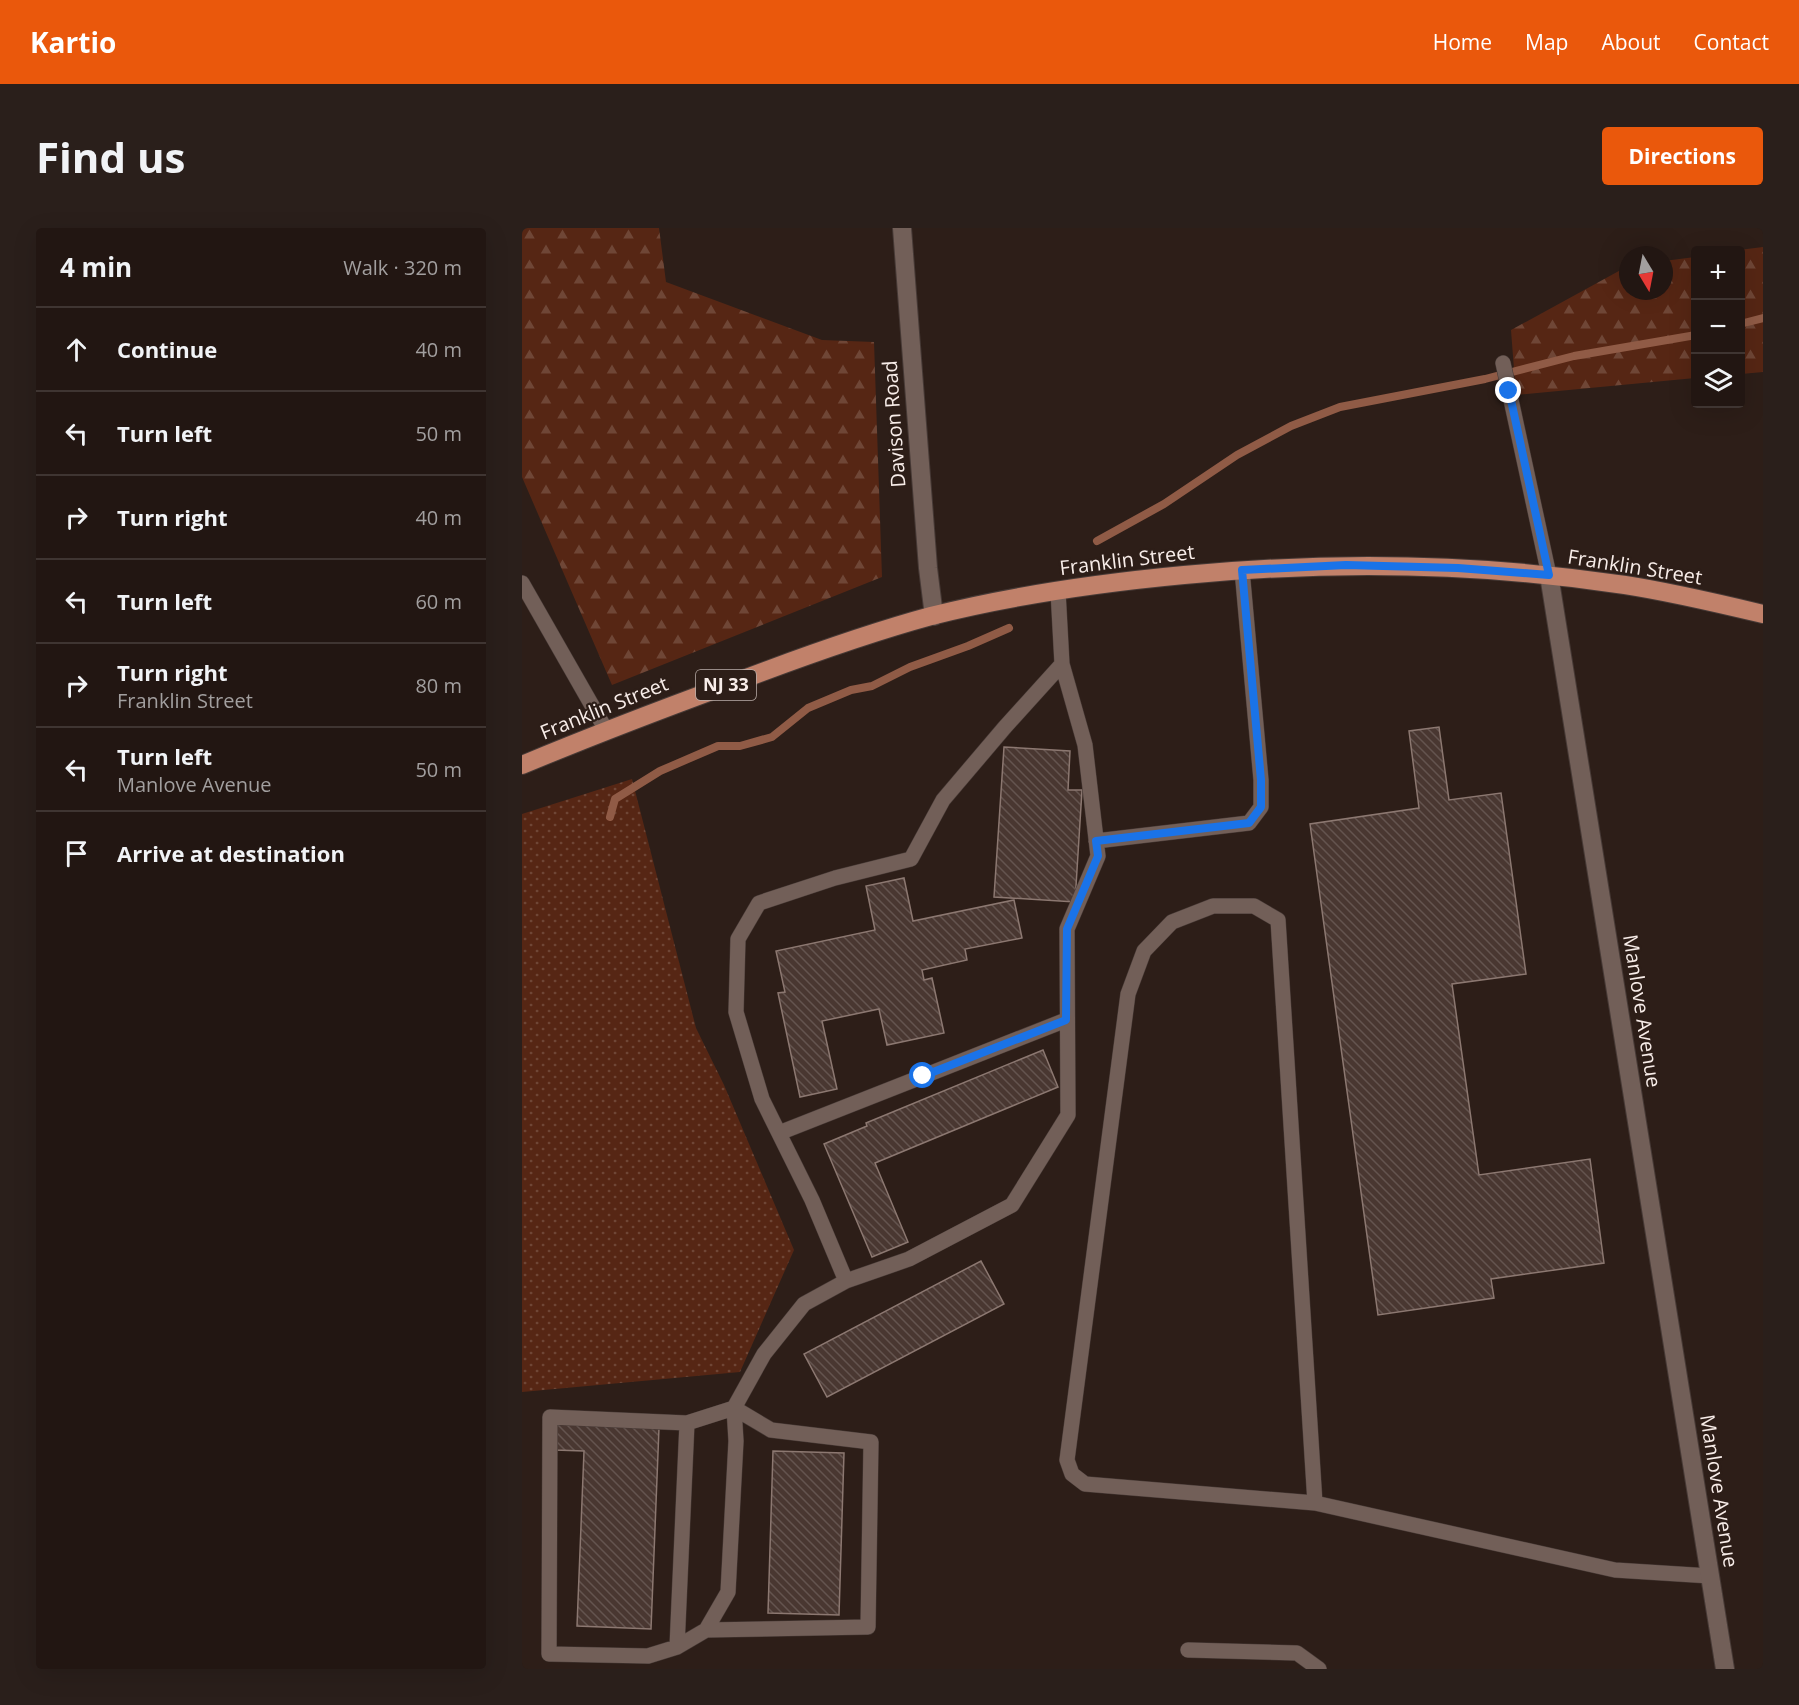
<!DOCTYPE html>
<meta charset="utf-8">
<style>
:root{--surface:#221612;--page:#2a1f1b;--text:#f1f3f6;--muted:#a29f9f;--line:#3f3532;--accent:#ea580c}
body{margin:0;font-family:"Open Sans",sans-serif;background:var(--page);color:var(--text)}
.controls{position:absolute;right:18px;top:18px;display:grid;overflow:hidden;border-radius:6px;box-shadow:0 6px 24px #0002}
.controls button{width:54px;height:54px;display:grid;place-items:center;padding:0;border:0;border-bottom:2px solid var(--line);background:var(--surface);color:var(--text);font:30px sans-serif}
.compass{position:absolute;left:1097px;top:18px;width:54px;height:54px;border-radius:50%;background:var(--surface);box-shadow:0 6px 24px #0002;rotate:170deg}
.stop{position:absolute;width:18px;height:18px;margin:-14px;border:4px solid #1a73e8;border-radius:50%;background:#fff}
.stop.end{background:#1a73e8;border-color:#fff;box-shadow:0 2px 6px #0008}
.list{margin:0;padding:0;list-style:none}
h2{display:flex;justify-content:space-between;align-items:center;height:78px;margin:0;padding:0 24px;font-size:26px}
h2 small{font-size:20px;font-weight:400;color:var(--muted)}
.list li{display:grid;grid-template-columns:39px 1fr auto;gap:18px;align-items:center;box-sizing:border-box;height:84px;padding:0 24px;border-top:2px solid var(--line)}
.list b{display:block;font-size:22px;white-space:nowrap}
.list p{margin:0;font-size:20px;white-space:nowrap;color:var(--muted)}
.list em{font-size:20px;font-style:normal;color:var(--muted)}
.icon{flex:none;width:33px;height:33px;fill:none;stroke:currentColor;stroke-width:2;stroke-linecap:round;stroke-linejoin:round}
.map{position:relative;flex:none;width:1241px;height:1441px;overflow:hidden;border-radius:6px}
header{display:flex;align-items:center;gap:36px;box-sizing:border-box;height:84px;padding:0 30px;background:var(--accent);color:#fff}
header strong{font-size:28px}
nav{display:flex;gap:33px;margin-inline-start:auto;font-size:21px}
.intro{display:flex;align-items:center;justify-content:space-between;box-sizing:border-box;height:144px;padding:0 36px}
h1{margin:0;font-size:42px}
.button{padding:15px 27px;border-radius:6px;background:var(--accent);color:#fff;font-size:21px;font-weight:700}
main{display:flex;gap:36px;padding:0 36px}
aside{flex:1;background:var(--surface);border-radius:6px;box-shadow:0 6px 24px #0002}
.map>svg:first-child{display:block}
.grass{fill:url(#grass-dots)}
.forest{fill:url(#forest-firs)}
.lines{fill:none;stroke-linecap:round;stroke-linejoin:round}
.stream{stroke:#905b46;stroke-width:8}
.building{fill:url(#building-back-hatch);stroke:#8c7871;stroke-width:1.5}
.lane-casing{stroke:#473a36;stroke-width:16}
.street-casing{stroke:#473a36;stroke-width:20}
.primary-casing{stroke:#473a36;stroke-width:20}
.lane{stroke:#725f58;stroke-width:15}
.street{stroke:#725f58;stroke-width:18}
.primary{stroke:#c1816a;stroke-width:18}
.route{stroke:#1a73e8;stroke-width:8}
.labels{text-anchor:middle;stroke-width:4.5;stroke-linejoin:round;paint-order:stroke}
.shield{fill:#2d1e18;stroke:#bbafaa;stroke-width:1.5}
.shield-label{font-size:18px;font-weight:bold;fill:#f8ede9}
.street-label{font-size:20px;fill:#f8ede9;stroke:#2d1e18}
</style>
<header>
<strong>Kartio</strong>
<nav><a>Home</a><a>Map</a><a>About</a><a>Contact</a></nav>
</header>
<div class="intro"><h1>Find us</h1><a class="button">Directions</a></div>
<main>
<aside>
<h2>4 min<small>Walk · 320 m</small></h2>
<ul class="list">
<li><svg class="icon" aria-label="ahead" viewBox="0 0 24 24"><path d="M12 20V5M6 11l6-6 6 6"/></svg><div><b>Continue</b></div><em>40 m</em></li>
<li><svg class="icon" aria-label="left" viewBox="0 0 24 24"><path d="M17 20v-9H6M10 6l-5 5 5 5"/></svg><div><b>Turn left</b></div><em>50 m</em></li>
<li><svg class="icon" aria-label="right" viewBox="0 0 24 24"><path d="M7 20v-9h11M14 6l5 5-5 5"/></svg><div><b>Turn right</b></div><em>40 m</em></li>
<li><svg class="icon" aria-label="left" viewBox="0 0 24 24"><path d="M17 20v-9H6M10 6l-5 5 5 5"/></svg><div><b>Turn left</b></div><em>60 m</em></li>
<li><svg class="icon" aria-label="right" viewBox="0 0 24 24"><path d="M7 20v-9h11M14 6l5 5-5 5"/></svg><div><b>Turn right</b><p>Franklin Street</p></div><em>80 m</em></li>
<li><svg class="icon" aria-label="left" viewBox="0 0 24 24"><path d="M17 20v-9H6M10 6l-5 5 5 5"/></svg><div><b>Turn left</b><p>Manlove Avenue</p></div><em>50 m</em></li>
<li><svg class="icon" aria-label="arrive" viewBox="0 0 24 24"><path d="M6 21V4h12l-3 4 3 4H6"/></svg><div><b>Arrive at destination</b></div></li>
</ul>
</aside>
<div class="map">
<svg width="1241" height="1441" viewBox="0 0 1241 1441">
<defs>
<pattern id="grass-dots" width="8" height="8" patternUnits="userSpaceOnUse" patternTransform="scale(1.5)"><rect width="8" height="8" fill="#562614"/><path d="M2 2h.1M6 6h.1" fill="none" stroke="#6f4636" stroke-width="1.8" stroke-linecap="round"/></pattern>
<pattern id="forest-firs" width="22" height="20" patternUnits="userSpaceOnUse" patternTransform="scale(1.5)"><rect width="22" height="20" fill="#562614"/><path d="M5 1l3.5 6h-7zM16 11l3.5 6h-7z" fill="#6f4636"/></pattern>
<pattern id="building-back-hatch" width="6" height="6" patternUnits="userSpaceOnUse" patternTransform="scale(1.5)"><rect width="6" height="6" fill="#493731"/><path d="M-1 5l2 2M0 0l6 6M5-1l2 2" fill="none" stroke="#64544f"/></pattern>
</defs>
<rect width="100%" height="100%" fill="#2d1e18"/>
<path class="grass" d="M110,551L174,800L202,857L272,1022L218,1144L0,1164V586Z"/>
<path class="forest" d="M0,0H137L144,54L300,112L352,114L360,349L90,457L0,249Z
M1241,19V144L1219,146L1217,22Z
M1173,29V150L994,167L989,102L1106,38V63H1142V33Z"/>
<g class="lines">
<path class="stream" d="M1218,96L1241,90
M575,313L642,276L715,227L769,198L818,179L963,151L1052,128L1174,107
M88,589L93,571L138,543L196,518H218L250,509L286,480L329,462L350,458L388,439L446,418L487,400"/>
</g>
<path class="building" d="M917,499L927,572L979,565L1004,746L930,756L957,947L1068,931L1082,1035L969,1051L972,1070L856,1087L788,596L897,580L887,503Z
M482,519L548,523L546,562H560L553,674L472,669Z
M382,650L391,693L492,672L500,710L443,721L445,732L400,742L402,752L410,750L422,805L365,817L357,781L300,793L315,861L278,869L256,765L263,764L254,723L353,702L344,658Z
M521,822L536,859L353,935L386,1014L350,1029L302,916L345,898L344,895Z
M459,1033L482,1076L305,1169L282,1126Z
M34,1196L137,1200L129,1401L55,1398L62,1223L33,1222Z
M251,1223L322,1225L317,1387L246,1385Z"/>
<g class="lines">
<defs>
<path id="lane" d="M981,135L1027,347
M0,355L84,502
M574,613L727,595L739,579V552L720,342
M257,905L544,792
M324,1053L387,1031L490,977L546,887L545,701L576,628L563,517L540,436
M212,1180L214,1213L206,1364L184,1402L155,1419L126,1428L27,1426L28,1189L165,1195L212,1180L242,1126L282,1076L324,1053L290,972L240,871L214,784L216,711L237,675L313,650L389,631L421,572L483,499L540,436L536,363
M793,1275L756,692L732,678H691L650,694L622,723L606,766L545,1232L550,1246L563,1256L793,1275L1093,1342L1188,1348
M184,1402L346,1399L349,1214L249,1202L212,1180
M155,1419L165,1195
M666,1422L775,1425L797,1441"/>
<path id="street" d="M380,0L406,340L412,388
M1027,347L1203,1441"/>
<path id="primary" d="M0,537C67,509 135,483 203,458C271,432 339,407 409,388C492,367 577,355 662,347C809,333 957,335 1103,357C1149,364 1195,375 1241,386"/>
</defs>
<use href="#lane" class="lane-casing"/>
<use href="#street" class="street-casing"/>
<use href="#primary" class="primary-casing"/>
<use href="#lane" class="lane"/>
<use href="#street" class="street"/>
<use href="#primary" class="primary"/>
</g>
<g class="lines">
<path class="route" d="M401,848L544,792L545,701L576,628L574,613L727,595L739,579V552L720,342L824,337L936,340L1027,347L987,163"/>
</g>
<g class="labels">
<rect class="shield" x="174" y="442" width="60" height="30" rx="4.5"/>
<g class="shield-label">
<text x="204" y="463">NJ 33</text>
</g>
<g class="street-label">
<text transform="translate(372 196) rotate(-94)" y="7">Davison Road</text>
<text transform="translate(605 332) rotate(-7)" y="7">Franklin Street</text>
<text transform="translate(1113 339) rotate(9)" y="7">Franklin Street</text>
<text transform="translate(82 480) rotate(-22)" y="7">Franklin Street</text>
<text transform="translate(1120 783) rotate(81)" y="7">Manlove Avenue</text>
<text transform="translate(1197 1263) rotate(81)" y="7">Manlove Avenue</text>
</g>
</g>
</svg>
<div class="controls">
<button>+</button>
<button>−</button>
<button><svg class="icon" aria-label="layers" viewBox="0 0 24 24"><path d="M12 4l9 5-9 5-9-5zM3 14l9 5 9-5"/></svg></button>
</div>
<svg class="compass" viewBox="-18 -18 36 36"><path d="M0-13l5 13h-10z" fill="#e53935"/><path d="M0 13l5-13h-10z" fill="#a29f9f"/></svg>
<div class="stop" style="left:401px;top:848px"></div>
<div class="stop end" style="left:987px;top:163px"></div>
</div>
</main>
